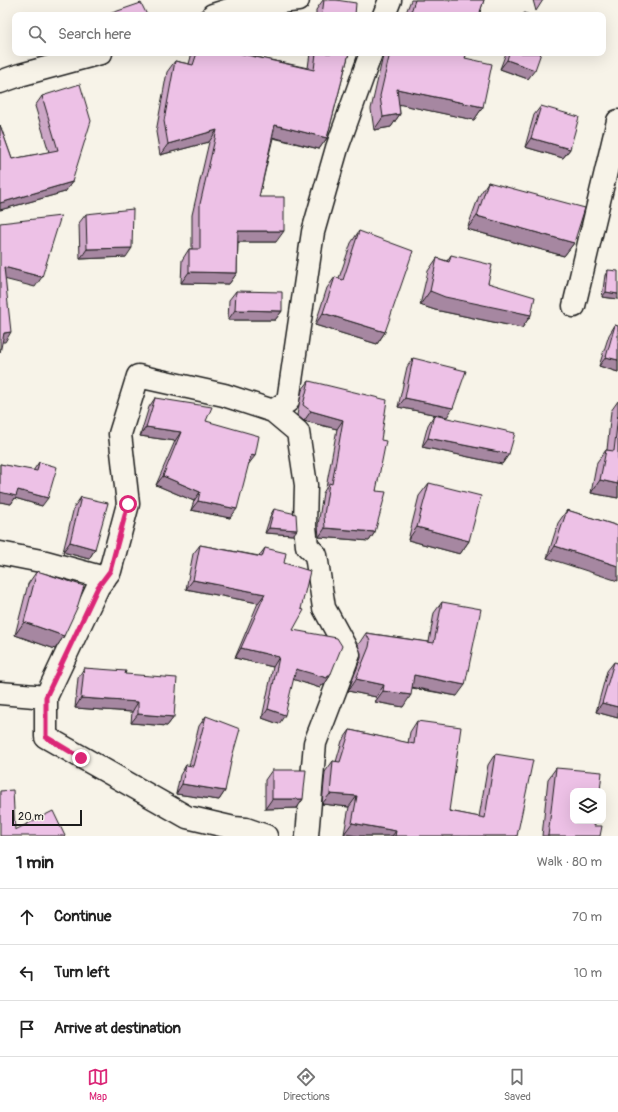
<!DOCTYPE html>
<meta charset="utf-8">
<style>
:root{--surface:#fff;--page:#f2f2f2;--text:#222;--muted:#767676;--line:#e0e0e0;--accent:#db2777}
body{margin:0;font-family:Pangolin,sans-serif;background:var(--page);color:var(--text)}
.controls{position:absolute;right:12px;bottom:12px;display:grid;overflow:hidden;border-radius:8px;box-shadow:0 4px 16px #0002}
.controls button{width:36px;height:36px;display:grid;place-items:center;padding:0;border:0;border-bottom:1px solid var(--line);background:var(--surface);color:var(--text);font:20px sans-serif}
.scale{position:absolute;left:12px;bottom:10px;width:70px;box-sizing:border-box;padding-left:4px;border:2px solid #1c1c1c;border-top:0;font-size:11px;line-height:14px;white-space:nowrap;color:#1c1c1c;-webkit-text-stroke:3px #f7f3e8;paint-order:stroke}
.stop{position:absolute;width:12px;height:12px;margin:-9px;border:3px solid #db2777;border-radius:50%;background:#fff}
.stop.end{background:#db2777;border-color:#fff;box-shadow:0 1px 4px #0008}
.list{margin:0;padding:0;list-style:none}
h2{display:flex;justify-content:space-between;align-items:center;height:52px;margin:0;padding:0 16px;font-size:17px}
h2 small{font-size:13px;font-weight:400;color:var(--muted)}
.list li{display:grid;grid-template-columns:26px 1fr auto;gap:12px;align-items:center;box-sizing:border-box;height:56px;padding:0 16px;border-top:1px solid var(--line)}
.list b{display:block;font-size:15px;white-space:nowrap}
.list em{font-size:13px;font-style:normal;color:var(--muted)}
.icon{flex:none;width:22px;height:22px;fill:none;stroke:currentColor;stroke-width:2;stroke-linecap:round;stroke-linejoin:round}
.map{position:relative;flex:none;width:618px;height:836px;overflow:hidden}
.search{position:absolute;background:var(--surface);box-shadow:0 4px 16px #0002;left:12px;right:12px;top:12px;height:44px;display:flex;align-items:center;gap:10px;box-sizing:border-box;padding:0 14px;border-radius:8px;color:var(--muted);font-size:15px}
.sheet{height:220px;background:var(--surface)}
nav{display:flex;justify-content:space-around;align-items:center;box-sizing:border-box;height:56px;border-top:1px solid var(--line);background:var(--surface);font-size:11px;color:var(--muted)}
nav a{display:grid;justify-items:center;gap:2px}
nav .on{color:var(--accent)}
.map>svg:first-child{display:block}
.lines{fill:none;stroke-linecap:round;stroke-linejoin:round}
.minor-casing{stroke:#1c1c1c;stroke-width:25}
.minor{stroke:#f7f3e8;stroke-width:22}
.wall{fill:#cca6c6;stroke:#1c1c1c}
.shaded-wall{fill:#a687a1;stroke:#1c1c1c}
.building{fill:#edc1e6;stroke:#1c1c1c}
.route{stroke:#db2777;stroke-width:5}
</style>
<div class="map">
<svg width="618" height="836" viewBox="0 0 618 836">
<rect width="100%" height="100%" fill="#f7f3e8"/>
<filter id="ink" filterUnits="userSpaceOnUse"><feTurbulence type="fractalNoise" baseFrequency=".025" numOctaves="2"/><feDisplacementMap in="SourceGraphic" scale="8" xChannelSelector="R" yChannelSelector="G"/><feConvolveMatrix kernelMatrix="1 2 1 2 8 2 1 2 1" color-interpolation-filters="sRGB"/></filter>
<g filter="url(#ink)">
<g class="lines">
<defs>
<path id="minor" d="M213,15L238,7L298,0
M384,15L390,0
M0,82L20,75L101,53
M574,306L618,121
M273,411L288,401L313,232L337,148L371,53
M0,553L46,562L105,578
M0,693L46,697
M266,836L246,829L234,828L187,817L46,737V697L98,587L110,571L128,504L120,434L138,376L224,395L273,411L298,432L306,485L305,526L307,546L316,555L324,608L349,654L315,743L307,836"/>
</defs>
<use href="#minor" class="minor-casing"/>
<use href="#minor" class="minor"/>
</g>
<path class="wall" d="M323,0H336L355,15H316V10Z
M411,0H484L479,15H405Z
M533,0H543L536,11Z
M192,53H238L308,68L310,53H349L327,138L319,149L273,138L259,197L276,242H238L237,273L229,284L181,283L182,260L189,249H192V215L209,142L160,155L156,132L167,72L175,61L189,64Z
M385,53H467L465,58L483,107L474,120L399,104L400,114L391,127L374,130L371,109L383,56Z
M506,53H541L528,79L500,69Z
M42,96L72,182L65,192L0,210V125L12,159L49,152L35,106Z
M541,106L570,149L563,158L525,147L534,115Z
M488,182L574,243L564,256L467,229L479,196Z
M86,214L126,257L80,259L79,223Z
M359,231L385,332L377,344L315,325L327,288L335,277L339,278L351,243Z
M451,255L531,315L522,328L435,310L420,305L428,271L437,258L447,261Z
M608,270L618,299L602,297L605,275Z
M236,291L282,311L275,320H228L229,300Z
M615,325L618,326V372L599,366L609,335Z
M413,358L447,417L398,407L407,367Z
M309,381L381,440L376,491L375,532L369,541L319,537L318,525L323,493L326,488L337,429L304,421L297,415L302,390Z
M155,398L206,421L248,464L230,518L191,510L194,501L156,485L175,441L140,436L149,407Z
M618,401V498L591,493L597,462L606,450H607L611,411Z
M434,415L509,454L502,464L422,447L428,425Z
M39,462L42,506L15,498L11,504L0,502V464L33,471Z
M429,483L469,541L460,554L408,540L419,496Z
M81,497L95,549L89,559L63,552L74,507Z
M274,509L293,535L265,533L271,514Z
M567,510L618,526L547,558L558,523Z
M200,545L259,556L265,548L284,563L293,630L330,676L324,685H322L320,688L293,679L279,724L262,718L273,667L235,658L258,603L186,589L193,554Z
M37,571L64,636L55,649L15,635L28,584Z
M442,602L457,696L412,688L403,707L375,702L376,697L348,691L361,658V653L358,645L366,633L429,642L434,613Z
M614,662L618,718L596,712L607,671Z
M84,668L125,674L174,717L167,726L131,723L132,712L75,708L78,678Z
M206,716L225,791L219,800L176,794L180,775L186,765L189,766L199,726Z
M417,721L449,811L479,817L488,765L495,754L517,836H358L344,834L349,807L322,804L325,772L333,761L336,762L342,741L350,730L408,743L410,732Z
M556,768L594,826L600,836H542L548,779Z
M272,770L303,799L297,808L265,809V780Z"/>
<path class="shaded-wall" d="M507,60L535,70L528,79L500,69Z
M397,89L483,107L474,120L388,102Z
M400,114L391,127L374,130L383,117Z
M275,125L327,138L319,149L268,136Z
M217,130L209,142L160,155L168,144Z
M531,138L570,149L563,158L525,147Z
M72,182L65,192L0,210V203Z
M477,216L574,243L564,256L467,229Z
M238,231H284L276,242H230Z
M132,248L126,257L80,259L87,249Z
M4,267L42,277L35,287L0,278Z
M189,272L237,273L229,284L181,283Z
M430,291L531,315L522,328L435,310L420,305Z
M606,292L618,294V299L602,297Z
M235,310L282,311L275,320H228Z
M323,313L385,332L377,344L315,325Z
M11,332L5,342H0L4,333Z
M606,357L618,360V372L599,366Z
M405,398L453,408L447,417L398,407Z
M311,411L343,420L337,429L304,421Z
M146,427L181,432L175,441L140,436Z
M428,438L509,454L502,464L422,447Z
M251,455L255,456L248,465Z
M163,476L200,492L194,501L156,485Z
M600,480L618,484V498L591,493Z
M18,490L48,498L42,506L15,498L11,504L0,502V492Z
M198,501L237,509L230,518L191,510Z
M417,527L469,541L460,554L408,540Z
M269,528L297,530L293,535L265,533Z
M325,528L375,532L369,541L319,537Z
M70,542L95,549L89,559L63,552Z
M555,546L618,566V581L547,558Z
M193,580L265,594L258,603L186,589Z
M24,622L64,636L55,649L15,635Z
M241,648L279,657L273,667L235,658Z
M296,669L328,676H330L324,685H322L320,688L289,678Z
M414,675L465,685L457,696L406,686Z
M356,679L384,685L376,697L348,691Z
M383,691L411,695L403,707L375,702Z
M81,698L138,702L132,712L75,708Z
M602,703L618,707V718L596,712Z
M268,709L285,715L279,724L262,718Z
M138,714L174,717L167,726L131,723Z
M182,784L225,791L219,800L176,794Z
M330,794L357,796L349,807L322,804Z
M272,799H303L297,808L265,809Z
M352,823L396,831L392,836H358L344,834Z"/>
<path class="building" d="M324,0H336L356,3L355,15H322Z
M415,0H484L479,15H410Z
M141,3L147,15H106Z
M524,13L530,15H523Z
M197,53H238L314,70L316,53H349L327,138L275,125L259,197H284V231H238L237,273L189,272V249H200V204L217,130L168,144L164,121L175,61L193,65Z
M390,53H467L465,58L492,64L483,107L397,89L400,114L383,117L380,96Z
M509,53H541L535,70L507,60Z
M80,84L91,121L72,182L0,203V125L12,159L58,150L42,96Z
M541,106L579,117L570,149L531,138Z
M488,182L585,208L574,243L477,216Z
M133,209L132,248L87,249L86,214Z
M61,216L42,277L4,267L11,332L4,333L0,353V223Z
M359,231L413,251L385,332L323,313L335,277L343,280Z
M451,255L492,265L488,283L535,297L531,315L445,297L430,291L437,258L449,262Z
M608,270L618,271V294L606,292Z
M236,291L282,292V311L235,310Z
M615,325L618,326V360L606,357Z
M413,358L466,371L453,408L405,398Z
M309,381L387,400L381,440L386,441L376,491L386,492L375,532L325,528L324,515L329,483L332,484L343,420L311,411L303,405Z
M155,398L212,407L206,421L259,436L255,456L251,455L237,509L198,501L200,492L163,476L181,432L146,427Z
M434,415L515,433L509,454L428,438Z
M618,416V484L600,480L606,450L614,451Z
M39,462L57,467L48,498L18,490L16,496L0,492V464L37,471Z
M429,483L481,496L469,541L417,527Z
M81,497L108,503L95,549L70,542Z
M274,509L296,514L297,530L269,528Z
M567,510L618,526V566L555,546Z
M200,545L262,557L265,548L286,553L284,563L310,571L301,609L304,610L293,630L337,638L342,646L330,676H328L327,678L296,669L285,715L268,709L279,657L241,648L265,594L193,580Z
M37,571L84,586L77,608L64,636L24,622Z
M442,602L481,609L465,685L414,675L411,695L383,691L384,685L356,679L369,647L370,641L366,633L434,643Z
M614,662L618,663V707L602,703Z
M84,668L126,671L125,674L177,678L174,717L138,714V702L81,698Z
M206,716L240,729L232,757L225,791L182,784L186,765L193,766Z
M417,721L461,727L449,811L485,818L495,754L533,760L517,836H395L396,831L352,823L357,796L330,794L333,761L340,762L350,730L414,744Z
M556,768L602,772L600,791H573V821H595L594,826H602L600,836H548Z
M272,770H306L303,799H272Z
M13,790L15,830L53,811L65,836H0V791Z"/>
</g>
<g class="lines" filter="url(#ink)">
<path class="route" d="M81,758L46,737V697L98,587L110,571L128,504"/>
</g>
</svg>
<div class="controls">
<button><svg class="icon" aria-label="layers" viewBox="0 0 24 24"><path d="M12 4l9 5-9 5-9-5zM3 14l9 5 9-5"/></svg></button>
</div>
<div class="scale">20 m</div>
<div class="stop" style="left:128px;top:504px"></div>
<div class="stop end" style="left:81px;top:758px"></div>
<div class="search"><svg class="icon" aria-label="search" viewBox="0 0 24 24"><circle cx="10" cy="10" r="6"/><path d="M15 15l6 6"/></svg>Search here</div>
</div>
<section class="sheet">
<h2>1 min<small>Walk · 80 m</small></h2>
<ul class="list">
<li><svg class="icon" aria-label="ahead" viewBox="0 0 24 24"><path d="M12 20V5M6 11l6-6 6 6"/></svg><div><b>Continue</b></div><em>70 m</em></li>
<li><svg class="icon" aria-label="left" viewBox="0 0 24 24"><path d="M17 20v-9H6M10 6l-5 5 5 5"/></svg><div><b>Turn left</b></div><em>10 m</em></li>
<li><svg class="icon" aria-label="arrive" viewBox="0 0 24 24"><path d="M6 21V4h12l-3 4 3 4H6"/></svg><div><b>Arrive at destination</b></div></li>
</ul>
</section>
<nav>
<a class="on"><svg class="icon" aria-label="map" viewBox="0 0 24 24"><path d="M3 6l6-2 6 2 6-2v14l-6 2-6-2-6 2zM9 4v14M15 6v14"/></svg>Map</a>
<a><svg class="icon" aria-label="directions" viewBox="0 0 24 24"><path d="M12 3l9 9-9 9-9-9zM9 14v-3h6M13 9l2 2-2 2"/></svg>Directions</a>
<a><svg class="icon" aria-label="saved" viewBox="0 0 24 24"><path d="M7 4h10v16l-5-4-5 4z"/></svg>Saved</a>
</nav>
